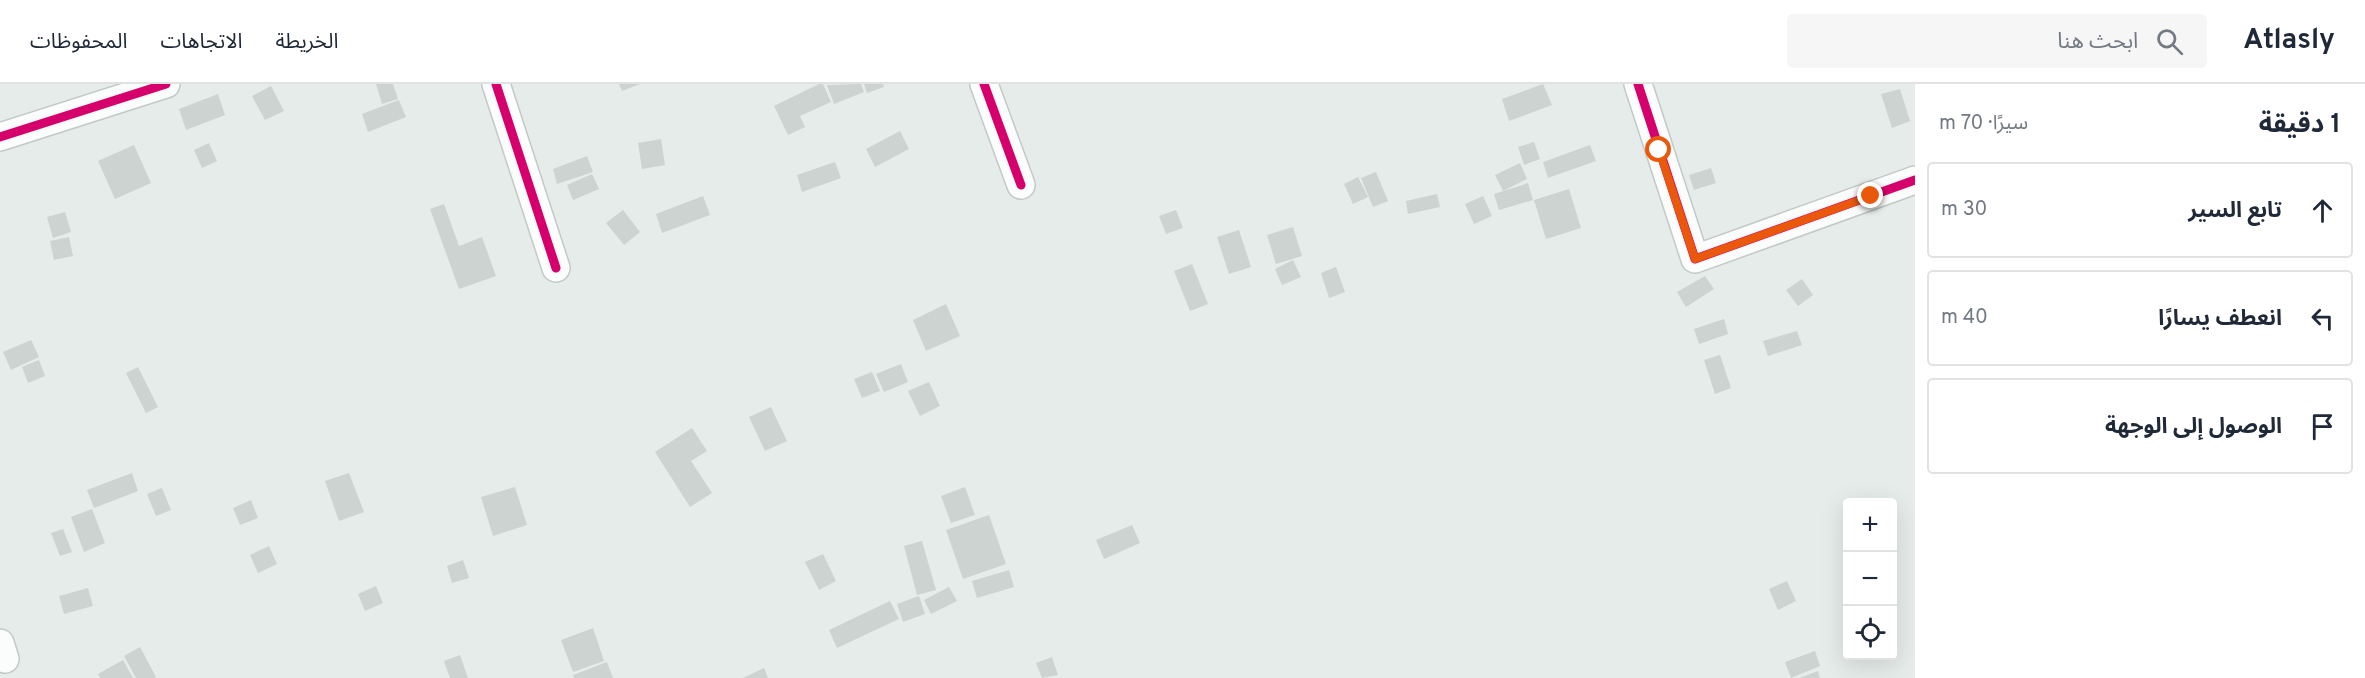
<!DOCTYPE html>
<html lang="ar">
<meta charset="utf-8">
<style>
:root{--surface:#fff;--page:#f6f6f7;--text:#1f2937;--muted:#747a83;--line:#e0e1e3}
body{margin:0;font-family:Overpass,"Noto Sans Arabic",sans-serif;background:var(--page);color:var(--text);direction:rtl}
.controls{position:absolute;right:18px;bottom:18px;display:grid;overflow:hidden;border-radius:6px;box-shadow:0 6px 24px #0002}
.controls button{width:54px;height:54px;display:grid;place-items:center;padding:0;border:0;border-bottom:2px solid var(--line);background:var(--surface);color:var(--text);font:30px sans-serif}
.stop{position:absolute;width:18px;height:18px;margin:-14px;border:4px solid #ea580c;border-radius:50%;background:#fff}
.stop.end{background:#ea580c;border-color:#fff;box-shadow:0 2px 6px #0008}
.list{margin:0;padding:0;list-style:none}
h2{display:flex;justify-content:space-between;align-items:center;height:78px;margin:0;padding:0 24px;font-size:26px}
h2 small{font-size:20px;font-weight:400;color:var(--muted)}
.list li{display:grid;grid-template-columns:39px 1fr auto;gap:18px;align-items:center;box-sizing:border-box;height:96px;margin:0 12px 12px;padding:0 12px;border:2px solid var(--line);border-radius:6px}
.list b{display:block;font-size:22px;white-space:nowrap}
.list em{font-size:20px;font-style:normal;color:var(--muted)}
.icon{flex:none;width:33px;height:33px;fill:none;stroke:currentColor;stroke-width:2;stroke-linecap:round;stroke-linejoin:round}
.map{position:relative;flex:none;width:1915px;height:594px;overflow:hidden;direction:ltr}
header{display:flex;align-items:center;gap:36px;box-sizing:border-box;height:84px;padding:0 30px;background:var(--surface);border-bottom:2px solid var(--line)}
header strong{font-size:28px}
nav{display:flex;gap:33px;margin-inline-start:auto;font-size:21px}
.search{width:420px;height:54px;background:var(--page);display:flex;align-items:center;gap:15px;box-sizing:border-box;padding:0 21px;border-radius:6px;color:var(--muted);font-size:22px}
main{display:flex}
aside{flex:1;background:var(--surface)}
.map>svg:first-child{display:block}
.building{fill:#cdd3d0}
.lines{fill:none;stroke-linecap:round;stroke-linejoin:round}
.minor-casing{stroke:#c3c9c6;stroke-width:30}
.minor{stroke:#fbfcfc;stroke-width:27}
.cycleway-casing{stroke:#f5faf7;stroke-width:13}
.cycleway{stroke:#d6006c;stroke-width:9}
.route{stroke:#ea580c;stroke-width:8}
</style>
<header>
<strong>Atlasly</strong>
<div class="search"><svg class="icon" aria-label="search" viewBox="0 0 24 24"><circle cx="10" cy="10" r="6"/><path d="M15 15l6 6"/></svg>ابحث هنا</div>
<nav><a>الخريطة</a><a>الاتجاهات</a><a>المحفوظات</a></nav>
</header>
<main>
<aside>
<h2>1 دقيقة<small>سيرًا · 70 m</small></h2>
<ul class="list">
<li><svg class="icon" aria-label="ahead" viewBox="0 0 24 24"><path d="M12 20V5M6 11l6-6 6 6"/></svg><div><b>تابع السير</b></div><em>30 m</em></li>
<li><svg class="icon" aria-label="left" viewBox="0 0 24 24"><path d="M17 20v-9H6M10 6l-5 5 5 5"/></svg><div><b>انعطف يسارًا</b></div><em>40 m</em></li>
<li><svg class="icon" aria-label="arrive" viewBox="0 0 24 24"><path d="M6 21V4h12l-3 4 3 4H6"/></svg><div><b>الوصول إلى الوجهة</b></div></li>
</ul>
</aside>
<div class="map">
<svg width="1915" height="594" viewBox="0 0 1915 594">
<rect width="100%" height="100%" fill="#e6ece9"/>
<path class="building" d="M376,0H393L398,15L382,20Z
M619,0H640L622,7Z
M819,0H823L831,18L800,32L805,43L788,51L774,22Z
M861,0L864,8L834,20L827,1Z
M864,0H883L884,3L867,9Z
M1543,0L1552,21L1509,37L1502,15Z
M271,2L284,27L265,36L252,12Z
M1900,5L1910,37L1892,44L1881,10Z
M218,10L225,31L186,46L179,25Z
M399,16L406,33L368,48L362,30Z
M900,47L909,65L875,83L866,65Z
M661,55L665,81L642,85L638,59Z
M1534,58L1540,75L1524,81L1518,63Z
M209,59L217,77L202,84L194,66Z
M134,61L151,99L115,115L98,77Z
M1590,61L1596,77L1548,94L1543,78Z
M587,72L593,88L557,100L553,85Z
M835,78L841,94L802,108L797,91Z
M1520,79L1527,95L1503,107L1495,91Z
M1711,84L1716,99L1694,106L1689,91Z
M1376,88L1388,117L1373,123L1361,94Z
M592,90L599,105L573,116L567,101Z
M1358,93L1368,113L1353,120L1344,100Z
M1528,99L1533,116L1499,126L1494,110Z
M1569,105L1581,144L1546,155L1534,116Z
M1437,110L1440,123L1408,130L1406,117Z
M703,112L710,131L662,149L656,130Z
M1483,112L1492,132L1474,140L1465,120Z
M444,120L459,162L482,153L496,192L459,205L430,125Z
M623,126L640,148L624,161L606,139Z
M1176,126L1183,144L1166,150L1159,132Z
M65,128L71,148L53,154L47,133Z
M1293,143L1302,172L1276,180L1267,151Z
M1239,146L1251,183L1229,190L1217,153Z
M69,153L73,172L54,176L50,157Z
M1293,176L1301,193L1282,201L1275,185Z
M1192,180L1208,220L1190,227L1174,187Z
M1336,183L1345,208L1329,214L1321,189Z
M1705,192L1714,205L1686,223L1677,208Z
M1802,195L1813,211L1798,222L1786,206Z
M946,220L960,252L926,267L913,236Z
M1724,235L1728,250L1699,260L1694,245Z
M1797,247L1802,261L1768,272L1763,257Z
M31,256L39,273L11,286L3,268Z
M1720,271L1731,304L1715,310L1704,276Z
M39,276L45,292L28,299L22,283Z
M901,280L908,298L884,308L876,290Z
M138,283L158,323L146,329L126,289Z
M872,288L880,307L862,314L854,295Z
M929,298L940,322L920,332L908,307Z
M771,323L787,357L765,367L749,333Z
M692,344L707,367L691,377L712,409L690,423L655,368Z
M132,389L138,407L94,424L87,406Z
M349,389L364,428L339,437L325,397Z
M515,403L527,441L493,452L481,413Z
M965,403L975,431L951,439L941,412Z
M162,404L171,426L156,432L147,410Z
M251,416L258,434L240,441L233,424Z
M92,425L105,459L84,468L71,433Z
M989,431L1006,480L963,495L946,446Z
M1132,441L1140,459L1104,475L1096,456Z
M63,445L72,468L60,472L51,449Z
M922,457L936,506L917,511L904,462Z
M269,462L277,480L258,489L250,471Z
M823,470L836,497L819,506L805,478Z
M463,476L469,494L452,499L447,482Z
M1009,486L1014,503L977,514L972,497Z
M1787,497L1796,517L1778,526L1769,505Z
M376,502L383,519L365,527L358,510Z
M949,503L957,517L931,530L924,516Z
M88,504L93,522L64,530L59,512Z
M919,512L925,530L903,538L897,520Z
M890,517L899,535L837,564L829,546Z
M593,544L604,577L573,588L561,556Z
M140,563L156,593L154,594H136L124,572Z
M1815,567L1820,582L1791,594L1785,578Z
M460,571L468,594H450L444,577Z
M1052,573L1058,591L1042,594L1036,579Z
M123,576L133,594H100L98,590Z
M607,578L613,594H574L573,591Z
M764,584L768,594H743Z
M1818,587L1820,594H1799Z"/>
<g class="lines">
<defs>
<path id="minor" d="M496,0L556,184
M984,0L1021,101
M1638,0L1695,175L1915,96
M0,53L166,0
M0,559L5,575"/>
</defs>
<use href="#minor" class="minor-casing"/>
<use href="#minor" class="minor"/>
<defs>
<path id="cycleway" d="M496,0L556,184
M984,0L1021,101
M1638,0L1695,175L1915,96
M0,53L166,0"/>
</defs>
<use href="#cycleway" class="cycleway-casing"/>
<use href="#cycleway" class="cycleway"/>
</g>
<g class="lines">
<path class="route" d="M1659,66L1695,175L1871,112"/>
</g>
</svg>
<div class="controls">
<button>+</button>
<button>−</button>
<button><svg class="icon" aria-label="locate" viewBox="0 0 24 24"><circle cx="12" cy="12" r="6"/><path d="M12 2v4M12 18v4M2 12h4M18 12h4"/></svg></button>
</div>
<div class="stop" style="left:1659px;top:66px"></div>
<div class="stop end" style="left:1871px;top:112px"></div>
</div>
</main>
